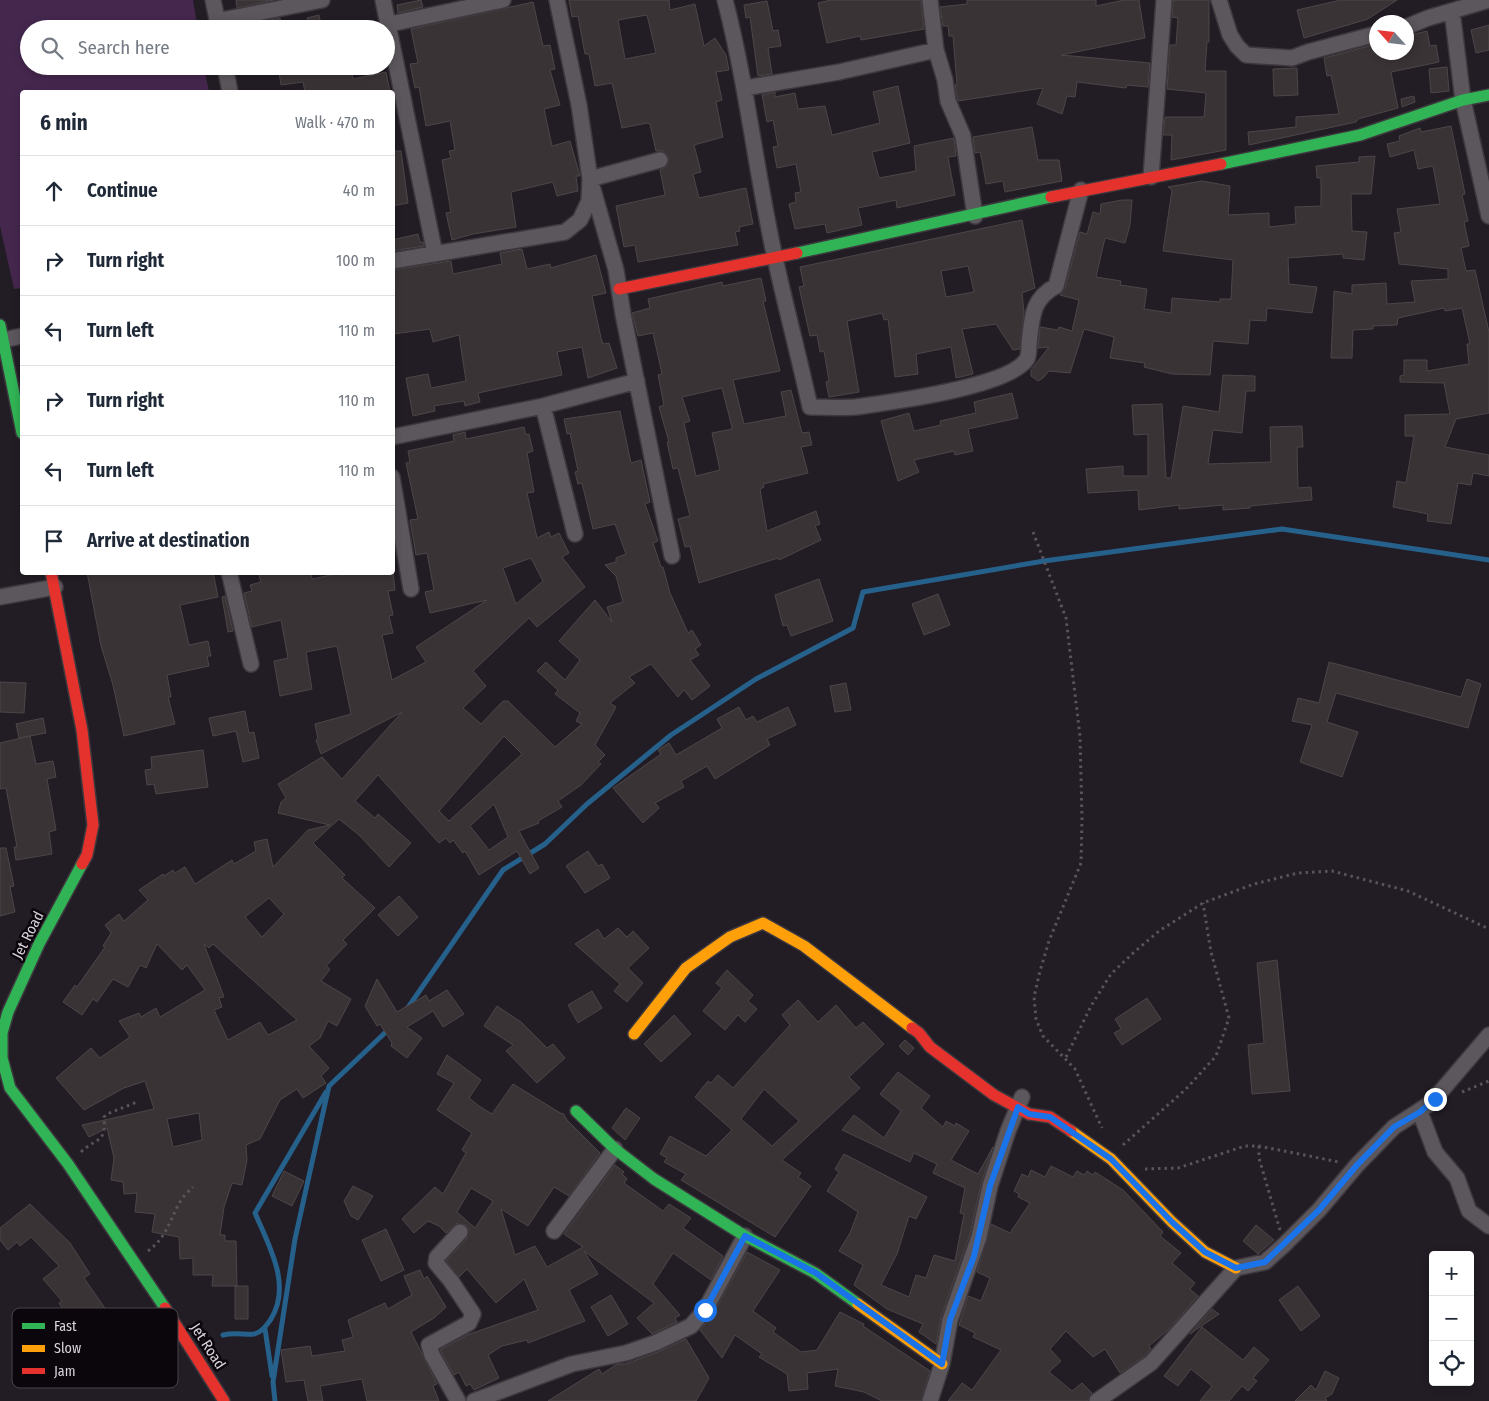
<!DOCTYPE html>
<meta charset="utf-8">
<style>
:root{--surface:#fff;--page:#f2f2f3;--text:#1f2937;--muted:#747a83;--line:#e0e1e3}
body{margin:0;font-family:"Fira Sans Condensed",sans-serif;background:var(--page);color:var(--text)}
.controls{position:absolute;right:15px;bottom:15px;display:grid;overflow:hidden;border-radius:5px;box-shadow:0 2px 8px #0003}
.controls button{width:45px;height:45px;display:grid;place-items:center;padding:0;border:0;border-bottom:1px solid var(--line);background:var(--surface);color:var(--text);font:25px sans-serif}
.compass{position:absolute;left:1369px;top:15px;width:45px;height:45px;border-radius:50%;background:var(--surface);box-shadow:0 2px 8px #0003;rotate:297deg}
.stop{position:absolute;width:15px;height:15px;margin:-11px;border:4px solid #1a73e8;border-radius:50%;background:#fff}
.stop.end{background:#1a73e8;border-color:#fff;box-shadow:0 1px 5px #0008}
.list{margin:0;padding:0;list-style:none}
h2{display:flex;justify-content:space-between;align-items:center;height:65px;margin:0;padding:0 20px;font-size:21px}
h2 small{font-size:16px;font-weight:400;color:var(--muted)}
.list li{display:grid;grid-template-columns:32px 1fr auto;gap:15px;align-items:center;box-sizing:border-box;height:70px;padding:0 20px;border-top:1px solid var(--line)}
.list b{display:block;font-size:19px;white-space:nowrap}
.list em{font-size:16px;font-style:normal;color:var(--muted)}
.icon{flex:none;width:28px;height:28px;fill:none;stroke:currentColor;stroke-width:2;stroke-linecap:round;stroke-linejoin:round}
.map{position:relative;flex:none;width:1489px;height:1401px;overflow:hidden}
.search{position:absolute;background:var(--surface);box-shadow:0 2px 8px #0003;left:20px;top:20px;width:375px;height:55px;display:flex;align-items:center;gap:12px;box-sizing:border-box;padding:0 18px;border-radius:28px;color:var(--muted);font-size:19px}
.panel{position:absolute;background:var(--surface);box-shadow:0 2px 8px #0003;left:20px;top:90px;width:375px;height:485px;border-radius:5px}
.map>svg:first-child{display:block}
.green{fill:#45274e}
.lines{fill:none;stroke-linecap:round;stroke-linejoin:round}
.stream{stroke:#26618c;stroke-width:5}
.building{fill:#3a3336;stroke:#4d4648;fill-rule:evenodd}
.street-casing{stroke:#3d383e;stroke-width:18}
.fast-casing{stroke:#3d383e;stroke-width:14}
.slow-casing{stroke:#3d383e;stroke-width:14}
.jam-casing{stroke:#3d383e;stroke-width:14}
.path{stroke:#59545a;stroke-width:3;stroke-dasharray:2.5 4;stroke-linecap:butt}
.street{stroke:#5b575c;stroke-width:15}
.fast{stroke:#30b455;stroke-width:11}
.slow{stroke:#ff9f0a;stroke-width:11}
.jam{stroke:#e5322d;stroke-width:11}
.route{stroke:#1a73e8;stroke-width:6}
.labels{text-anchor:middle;stroke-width:5;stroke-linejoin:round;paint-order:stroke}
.street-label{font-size:15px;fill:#dbd3dd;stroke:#0a060b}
.key{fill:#0a060b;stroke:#49444a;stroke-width:1}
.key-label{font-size:14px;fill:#dbd3dd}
</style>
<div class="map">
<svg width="1489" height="1401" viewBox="0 0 1489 1401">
<rect width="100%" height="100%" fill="#221c24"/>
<path class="green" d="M0,0H193L198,29H29V66H204L209,92H22V288L14,289L0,226Z"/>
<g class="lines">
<path class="stream" d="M407,1009L503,870L545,844L587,804L671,735L756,679L853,628L863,592L1044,561L1282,529L1489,560
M265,1329L272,1376
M223,1335C234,1332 246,1335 254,1334C262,1332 266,1326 271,1319C292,1285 269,1246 255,1213L326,1092
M275,1401L273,1382L295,1239L329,1086L390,1028"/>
</g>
<path class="building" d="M236,0H274L237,8Z
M421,0L423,7L398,13L397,5Z
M569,0H669L670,10L695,4L704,46L715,38L726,55L729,70L716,72L722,100L716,102L723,137L694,145L701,172L693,174L699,198L746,188L753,224L739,227L740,231L735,232L738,245L638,262L635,245L624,247L616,206L665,195L660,170L667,166L669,158L663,151H656L650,124L647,123L622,128L612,83L595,86L589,54H585L578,16L572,17ZM647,15L656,53L625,59L618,20Z
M831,0H921L924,29L861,40L860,36L827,43L818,3Z
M967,0H1096V6L1124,0H1139L1145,38L1061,55L1150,63L1148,87L1127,85L1126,88L1077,82L1075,97L1067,96L1062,114L1037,104L1043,88L958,101L955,85L957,84L953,36H949L948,26H943L940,7L967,4Z
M1173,0H1209V42H1207L1205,71H1226V150L1171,160L1172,135H1163L1165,117H1204L1206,93L1167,89L1170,45H1176L1178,18L1172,17Z
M1341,0H1397L1368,19L1304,38L1297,10Z
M767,1L773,31L778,30L781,46L768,48L772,74L758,76L750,17L746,18L744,5Z
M533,2L543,46L550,45L555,69L550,70L560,105L544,109L552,146L570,141L580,176H576L578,191L557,196L553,182L511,192L516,227L473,234L452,240L446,213L451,212L442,160L451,158L449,151L455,150L450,121L426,126L419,87L415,88L410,64L418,63L411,29Z
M319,15L322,29H309L307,18Z
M280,18L282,29H240V26Z
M1489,25V50L1476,53L1471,30Z
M1427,31L1430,46L1436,45L1439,62L1391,72L1398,108L1358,119L1356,122L1249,145L1248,132L1296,127V117L1339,114L1331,75L1327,76L1324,58L1376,44V52H1406V44L1412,43L1411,35Z
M278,66H351L353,79L386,72L390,92H305L303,82L281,85Z
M1447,67L1449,91L1431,93L1429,69Z
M1297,68L1298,95L1274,96L1273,69Z
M898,86L910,143L872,152L879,178L916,171L914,146L954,138L956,156L948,157L955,195L897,208L896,200L858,208L862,225L827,233L825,224L795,229L789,204L796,202L795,193L801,192L796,164L777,168L773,147L778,146L773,120L767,122L762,95L775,92V97L795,93L798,109L825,106L832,135L880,123L873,92Z
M1414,96L1415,102L1402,107L1401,99Z
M1451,126L1465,194L1462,195L1468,221L1464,222L1469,246L1461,248L1466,271L1475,270L1489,332V413L1456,419L1445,447L1489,455V476L1473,473L1471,485L1458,483L1451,524L1427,521L1428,514L1393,507L1397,481L1406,483L1414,436H1405V415L1450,414L1444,383L1400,382V376L1404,375V360H1427V371L1469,364L1467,344H1470L1462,308L1445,311L1444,308L1398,318L1397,325L1373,326V329L1353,330L1352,358H1331L1334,291L1352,294V285L1386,283L1387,304L1415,302L1411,281L1448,279V269L1399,264L1394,233L1401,232L1397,209L1440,204L1433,166L1418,169L1414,150L1390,157L1387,144L1400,141L1399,136L1420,128L1421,132Z
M1032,127L1038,160H1059L1062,181L1005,192L1003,181L986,184L982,160L980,152L975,153L973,137Z
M392,151H401L408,203L392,206Z
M1375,156L1371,194H1351L1352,231L1367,232L1364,260L1343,258V254L1288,258L1289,284L1317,287L1312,313L1267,308L1266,321L1250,320L1248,344L1213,341L1210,375L1172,374L1144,367L1145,363L1110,358L1114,337L1084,329L1070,373L1049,371L1043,378L1038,381L1031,376V370L1049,347L1038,348L1040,327L1058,330L1059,327L1072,331L1079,300L1060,295L1065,288L1080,232L1087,234L1093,212L1100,214L1101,204L1122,200H1132L1130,225L1125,243L1105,238L1096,277L1121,281L1120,285L1147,289L1144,309L1171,313L1172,298L1220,302V299H1231L1233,260L1163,251L1172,190L1168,187L1202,181L1230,186L1228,215L1269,213V227L1296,224L1295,207L1321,206V178H1317L1316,166L1359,162V157Z
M1022,220L1035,288L1022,293L1024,312L1020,349L1013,350L996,324L962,329L973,374L956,378L951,347L916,354L918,374L895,377L888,319L884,320L882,313L847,321L859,392L829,397L826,382L829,381L824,351L820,352L817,335L810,336L799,287L804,286L800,267ZM968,266L974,292L946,297L941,271Z
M418,234L420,242H423L424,246L392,251V240Z
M522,249L527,269L550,264L551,268L596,255L606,293L592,296L601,338L603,344L609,343L617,368L588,378L582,347L557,352L562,375L478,393L480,402L465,406L464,401L434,406L435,411L413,416L406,378L428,374L431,388L466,381L459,335L433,342L430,329L393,334L392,270L451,261L453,274L502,264L500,253Z
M761,278L766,301H763L780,371L733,380L744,424L786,416L781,392L791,390L802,433L809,432L812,445L801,447L808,473L763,484L764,487L760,489L767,531L816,511L820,524L815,526L821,540L779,560L778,558L699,583L690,546L685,547L678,519L690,516L678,468L673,469L667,442H669L659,407L664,405L658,375L662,374L653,333L638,336L632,313L650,308L648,299L722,282L723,286ZM722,388L732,427V429L712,433L720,470L696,476L684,423L690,421L682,397Z
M1223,375L1255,376V391H1246L1242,433L1213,430L1208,464L1271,462L1270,427L1302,426L1303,447H1297L1298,488L1311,487L1312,500L1250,506V508L1223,510V505L1179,509V505L1139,510L1138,490L1088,493L1086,469L1123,466V476H1148V434L1134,435L1132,405L1162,404L1166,478H1171L1183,406L1219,412Z
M1012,393L1018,418L968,429L973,451L955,455L954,451L914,460L919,472L898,481L881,421L909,413L914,431L941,425L940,421L976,413L974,402Z
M620,411L631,463L641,460L650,502L645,504L658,541L653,543L661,567H663L670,593L688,633L692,630L701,645L695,649L699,655L690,660L710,686L692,700L684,690L678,697L651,664L629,677L635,683L610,703L616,707L595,745L605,755L598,762L601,764L581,785L558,801L562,807L538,821L539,823L519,831L539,868L530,874L517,851L479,875L465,851L463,853L453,840L450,843L446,838L439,843L378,775L355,801L375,818L378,814L411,843L389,867L359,835L339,819L313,843L345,875L342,878L375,908L343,940L347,944L326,966L330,969L321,981L351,999L337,1026L328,1021L320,1038L309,1046L329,1068L321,1076L326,1083L303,1098L297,1089L280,1100L260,1139L246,1145L247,1160L242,1185L232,1183L224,1207L220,1235H225V1241H236L237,1286H212L213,1275H193V1258L180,1259L179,1237L152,1232L155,1214L135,1212L137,1193L124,1194L123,1182L111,1180L114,1158L107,1128L89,1137L82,1125L154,1109L145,1081L124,1088L84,1110L56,1078L91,1048L100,1058L130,1037L119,1021L139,1013L141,1017L156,1008L160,1017L205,990L187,965L182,970L157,944L146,968L140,965L128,987L113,979L97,1002L93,999L82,1015L63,1002L75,985L77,987L105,947L103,946L111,933L105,925L119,914L124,921L148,900L139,890L163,874L164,876L173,870L175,873L185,867L195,884L232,860L234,864L256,851L254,842L267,839L273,867L308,830L330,825L278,813L281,802L286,798L278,784L322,757L342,779L402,712L321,754L316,740L318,739L315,724L351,714L337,646L306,652L312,689L280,696L274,661L288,658L281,620L252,627L244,593L252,591L250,585L261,582L258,572H311L312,579L340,573V575L393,572L395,590L388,591L393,615L389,616L393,633L382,635L392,680L426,662L416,647L487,600L430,613L425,592L434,590L427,553L416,555L410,520L418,519L406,463L410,462L408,451L454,441L453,435L465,432L466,439L524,427L526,435L529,434L533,451L527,453L534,492L527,493L537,538L549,532L551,537L559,533L569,553L562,557L585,587L537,627L529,618L473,671L486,686L463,708L481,724L503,701H508L555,747L582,724L576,721L580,713L555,694L558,690L537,671L546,662L565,680L580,660L559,641L595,600L612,622L607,607L623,602L616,576L605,565L616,562V558L626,554L615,524L593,529L582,483L578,484L575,472L578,471L570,433L567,434L564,419ZM531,558L543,581L516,604L503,568ZM504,736L522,754L449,821L439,811ZM494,804L508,837L489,850L470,826ZM269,898L284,914L262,937L245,917ZM204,944L209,948L213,944L297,1020L268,1035L260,1022L228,1040L214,1010L222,1007L219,998L224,997ZM199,1113L202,1140L173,1147L167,1119Z
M87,572H200V575L213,572L218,597L180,605L189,645L208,641L211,656H207L209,666L167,675L171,697H168L175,724L124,736L113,685L101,646Z
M819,579L833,621L791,636L787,625L783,626L775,595Z
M938,594L950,625L924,635L912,604Z
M225,596L233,631L228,632L222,597Z
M1329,662L1461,697L1467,679L1481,684L1468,728L1336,693L1327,722L1358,732L1342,777L1300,762L1312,725L1292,721L1298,698L1319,703Z
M0,682L26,683L24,713L0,712Z
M846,683L851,710L835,712L830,686Z
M739,707L746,720L753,716L757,722L788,707L796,725L767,739L770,745L715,779L707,766L681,781L684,787L655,803L659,808L643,823L613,788L661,754L658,750L669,743L676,755L722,728L717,719Z
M245,711L249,733L254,732L259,758L243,762L236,731L213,736L209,718Z
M43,718L46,733L19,738L16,724Z
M30,736L36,764L53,761L56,777L47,779L56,830L49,832L52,854L16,860L14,847H17L6,788L0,789V743Z
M203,750L208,787L156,794L154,784L147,785L145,770L152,769L151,757Z
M0,848H6L14,886L10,887L15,912L0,916Z
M588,851L598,866L602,864L610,878L585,893L566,866Z
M399,896L418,917L398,936L378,915Z
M618,928L627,937L633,931L649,948L628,968L643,983L627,1002L614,991L620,984L575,944L598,929L604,939Z
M1277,960L1290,1091L1252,1094L1248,1045L1264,1043L1257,963Z
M727,970L753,995L748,1001L757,1009L745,1022L738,1015L725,1030L703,1011L722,988L716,983Z
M377,979L397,1012L426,995L429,1001L447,990L464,1014L443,1027L433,1011L407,1027L422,1038L407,1058L391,1046L392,1043L380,1024L377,1026L365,1006Z
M592,991L602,1008L578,1023L568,1005Z
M1147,998L1161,1019L1122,1045L1114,1033L1121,1029L1115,1019Z
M798,1000L818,1022L836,1005L856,1028L863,1022L884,1044L849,1077L860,1088L782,1160L801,1173L798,1177L811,1186L775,1237L681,1180L686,1174L664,1162L667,1158L660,1154L670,1136L706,1156L732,1130L695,1097L708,1081L711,1083L718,1075L733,1088L790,1025L782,1015ZM764,1089L799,1121L772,1146L741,1119Z
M497,1006L521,1022L547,1048L553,1044L565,1058L537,1083L506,1051L513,1045L484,1026Z
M674,1015L691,1034L661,1062L644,1044Z
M905,1040L914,1048L908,1055L899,1046Z
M447,1055L481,1080L469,1098L479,1106L492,1114L513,1084L562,1114L563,1113L567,1120L600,1153L569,1196L554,1187L528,1226L501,1209L515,1255L535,1246L547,1267L583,1247L564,1234L615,1165L624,1172L622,1174L627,1179L624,1183L663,1211L669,1204L691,1218L683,1228L723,1256L711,1280L673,1253L653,1284L680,1315L675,1318L677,1322L652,1334L637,1318L654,1303L584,1251L598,1274L569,1290L585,1321L528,1343L527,1340L502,1346L488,1355L499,1378L474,1390L470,1384L466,1386L459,1372L454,1375L440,1350L467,1335L538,1310L524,1279L496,1303L467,1269L459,1277L446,1261L467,1238L469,1230L466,1225L457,1223L446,1233L439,1226L428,1221L414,1233L402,1219L435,1187L443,1194L466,1153L462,1150L472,1133L437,1110L454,1083L437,1074ZM471,1188L493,1201L475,1228L457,1212Z
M898,1072L930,1096L921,1108L943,1127L946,1121L955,1126L956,1123L969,1131L951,1160L978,1174L993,1147L981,1184L970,1234L941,1317L936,1344L919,1332L923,1324L887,1309L854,1285L863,1265L839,1251L850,1233L858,1212L827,1191L839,1172L835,1169L844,1154L927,1197L916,1219L909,1216L897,1254L881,1285L909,1297L916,1275L926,1278L934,1255L955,1261L964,1214L960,1213L965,1188L933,1173L937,1164L914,1153L910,1162L842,1130L854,1115L884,1138L901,1111L880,1094Z
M626,1108L640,1118L625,1140L612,1128Z
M1051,1166L1073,1177L1077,1171L1084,1175L1087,1171L1093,1175L1095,1172L1123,1190L1163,1232L1160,1236L1181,1253L1172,1263L1195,1283L1190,1289L1198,1296L1169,1329L1149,1346L1151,1349L1145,1356L1120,1373L1105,1349L1093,1357L1066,1331L1050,1349L1061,1361L1049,1372L1072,1391L1082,1383L1092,1393L1088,1401H948L962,1383L972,1390L1001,1350L973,1337L975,1333L959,1325L968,1296L981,1301L990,1278L977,1272L991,1224L1010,1233L1030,1203L1018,1197L1019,1194L1014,1191L1022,1174L1028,1177L1031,1170L1045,1177Z
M284,1171L304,1181L292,1206L272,1196Z
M353,1186L373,1196L358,1220L351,1216L344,1201Z
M30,1204L70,1243L90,1274L84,1278L109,1314L112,1312L117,1325L83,1337L82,1334L75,1336L69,1320L59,1303L62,1301L43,1279L59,1266L31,1237L20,1246L17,1242L8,1250L0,1240V1228Z
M1256,1225L1274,1240L1258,1254L1243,1241Z
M386,1229L404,1270L381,1281L362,1240Z
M747,1252L780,1270L753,1311L776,1328L773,1332L801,1352L817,1350L840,1312L864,1324L863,1326L930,1371L921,1401H882L864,1392L835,1386L838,1369L807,1373L808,1389L789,1391L787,1374L759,1357L762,1354L735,1335L722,1358L700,1330L713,1314Z
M420,1270L424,1279L427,1276L446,1307L434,1318L411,1332L437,1384L433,1386L439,1401H367L362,1379L320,1386L323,1401H308L304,1380L286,1382L281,1350L310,1346L312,1356L345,1351L342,1340L353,1337L348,1320L385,1303L388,1309L412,1295L404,1276Z
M235,1286H248V1319H235Z
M1298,1286L1320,1316L1301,1331L1279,1300Z
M611,1295L628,1324L608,1336L591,1307Z
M1212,1309L1219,1314L1190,1334Z
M1202,1327L1243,1360L1254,1347L1269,1360L1253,1378L1257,1381L1248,1391L1242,1386L1229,1401H1200L1212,1386L1191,1369L1178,1386L1164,1376Z
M686,1339L709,1378L696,1401H548L599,1369L602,1374L617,1364H625L658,1352Z
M1325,1371L1339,1378L1332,1394L1325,1398L1327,1401H1295L1311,1385L1316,1390Z"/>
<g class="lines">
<defs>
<path id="street" d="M213,0L219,29
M383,0L435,254
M725,0C747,85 756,172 775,258C786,308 799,357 810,407C825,407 841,408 856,407C890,402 1009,387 1027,359C1029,355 1029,349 1029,344C1032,319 1031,299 1056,286L1081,190
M930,0L936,50L945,80L948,101L963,136L975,216
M1219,0L1230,35L1237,46L1246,55L1292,58L1308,52L1376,34
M1452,11L1463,100L1489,216
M217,21L322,0
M390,24L503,0
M1406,27L1428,18L1489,0
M225,66L230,92
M745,88L839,72L936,50
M660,160L590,179L616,270L623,314L672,556
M1151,177L1164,0
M392,261L565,232L580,220L589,201L590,179L579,105L557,0
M3,340L22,336
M543,406L575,534
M392,437L543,406L637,381
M392,477L411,589
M229,572L251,664
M0,597L55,587
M1420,1112L1435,1152L1457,1178L1469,1211L1489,1226
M554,1231L615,1149
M458,1401L432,1355L429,1345L469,1323L473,1314L451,1281L436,1263L437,1257L460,1232
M474,1401L572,1364L626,1353L655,1343L691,1326L705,1310L745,1236
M930,1401L942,1364L950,1320L979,1237L990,1186L1008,1131L1022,1097
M1097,1401L1151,1363L1236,1268L1265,1262L1284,1245L1319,1210L1357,1165L1394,1127L1431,1103L1489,1035"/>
<path id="fast" d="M1221,164L1360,135L1463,100L1489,95
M797,253L1051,197
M0,325L22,433
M82,864L39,944L8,1012L2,1033V1058L10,1088L68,1164L165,1308
M576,1111L615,1149L654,1179L745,1236L815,1273L858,1304"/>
<path id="slow" d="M634,1034L686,968L730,937L763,923L804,946L912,1028
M1071,1131L1111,1159L1172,1222L1205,1252L1236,1268
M858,1304L942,1364"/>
<path id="jam" d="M1051,197L1221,164
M619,289L797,253
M51,572L82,730L93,825L87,855L82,864
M912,1028L919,1033L930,1047L994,1095L1029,1114L1050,1117L1071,1131
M165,1308L224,1401"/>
</defs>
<use href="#street" class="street-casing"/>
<use href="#fast" class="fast-casing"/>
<use href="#slow" class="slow-casing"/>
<use href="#jam" class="jam-casing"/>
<path class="path" d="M1033,532L1066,618L1080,736L1082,819L1081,863L1049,941L1040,971L1034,997L1036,1019L1043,1036L1075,1069L1102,1128
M1066,1057L1091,1006L1111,974L1132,954L1159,931L1203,903L1254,884L1298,873L1332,871L1408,891L1489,929
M1462,1092L1489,1081
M1123,1145L1186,1089L1216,1056L1229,1018L1211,952L1203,903
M1259,1146V1158L1280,1230
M81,1152C98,1136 106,1144 104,1117L107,1114L137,1102
M1145,1169L1178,1168L1245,1146H1259L1339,1162
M148,1251C167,1237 169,1221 180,1202C183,1196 189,1191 193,1187"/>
<use href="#street" class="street"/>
<use href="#fast" class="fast"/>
<use href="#slow" class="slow"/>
<use href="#jam" class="jam"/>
</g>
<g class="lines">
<path class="route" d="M705,1310L745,1236L816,1273L942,1364L950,1320L974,1256L990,1186L1018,1107L1029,1114L1050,1117L1111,1159L1172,1222L1205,1252L1236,1268L1265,1262L1319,1210L1357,1165L1394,1127L1420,1112L1435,1099"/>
</g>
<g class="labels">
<g class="street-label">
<text transform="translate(28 935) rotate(-63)" y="5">Jet Road</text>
<text transform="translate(208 1346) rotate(57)" y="5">Jet Road</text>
</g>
</g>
<rect x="12" y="1308" width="166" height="80" rx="8" class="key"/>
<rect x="22" y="1323" width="23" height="6" fill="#30b455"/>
<rect x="22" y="1345" width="23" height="7" fill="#ff9f0a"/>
<rect x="22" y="1368" width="23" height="6" fill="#e5322d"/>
<g class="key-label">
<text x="54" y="1331">Fast</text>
<text x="54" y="1353">Slow</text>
<text x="54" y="1376">Jam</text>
</g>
</svg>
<div class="controls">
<button>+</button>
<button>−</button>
<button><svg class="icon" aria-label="locate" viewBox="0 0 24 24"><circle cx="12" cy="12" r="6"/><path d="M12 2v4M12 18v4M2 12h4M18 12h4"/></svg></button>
</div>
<svg class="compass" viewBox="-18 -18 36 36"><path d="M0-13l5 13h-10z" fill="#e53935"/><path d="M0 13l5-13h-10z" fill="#747a83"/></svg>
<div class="stop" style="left:705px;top:1310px"></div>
<div class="stop end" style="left:1435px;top:1099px"></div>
<div class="search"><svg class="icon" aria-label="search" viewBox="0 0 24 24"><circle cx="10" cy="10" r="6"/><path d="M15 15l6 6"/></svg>Search here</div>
<section class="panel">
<h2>6 min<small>Walk · 470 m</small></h2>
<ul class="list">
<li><svg class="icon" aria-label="ahead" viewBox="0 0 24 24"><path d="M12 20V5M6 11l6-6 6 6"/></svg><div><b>Continue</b></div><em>40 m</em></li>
<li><svg class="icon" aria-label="right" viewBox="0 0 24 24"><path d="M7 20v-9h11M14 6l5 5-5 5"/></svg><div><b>Turn right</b></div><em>100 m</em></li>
<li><svg class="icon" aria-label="left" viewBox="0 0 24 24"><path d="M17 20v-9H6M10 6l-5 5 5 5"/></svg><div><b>Turn left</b></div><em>110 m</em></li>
<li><svg class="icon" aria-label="right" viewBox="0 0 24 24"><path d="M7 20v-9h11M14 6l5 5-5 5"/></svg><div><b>Turn right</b></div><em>110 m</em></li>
<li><svg class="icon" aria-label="left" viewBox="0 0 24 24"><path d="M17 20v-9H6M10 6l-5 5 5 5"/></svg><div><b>Turn left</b></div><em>110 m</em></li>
<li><svg class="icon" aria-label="arrive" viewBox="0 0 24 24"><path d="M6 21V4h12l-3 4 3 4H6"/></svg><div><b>Arrive at destination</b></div></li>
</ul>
</section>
</div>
